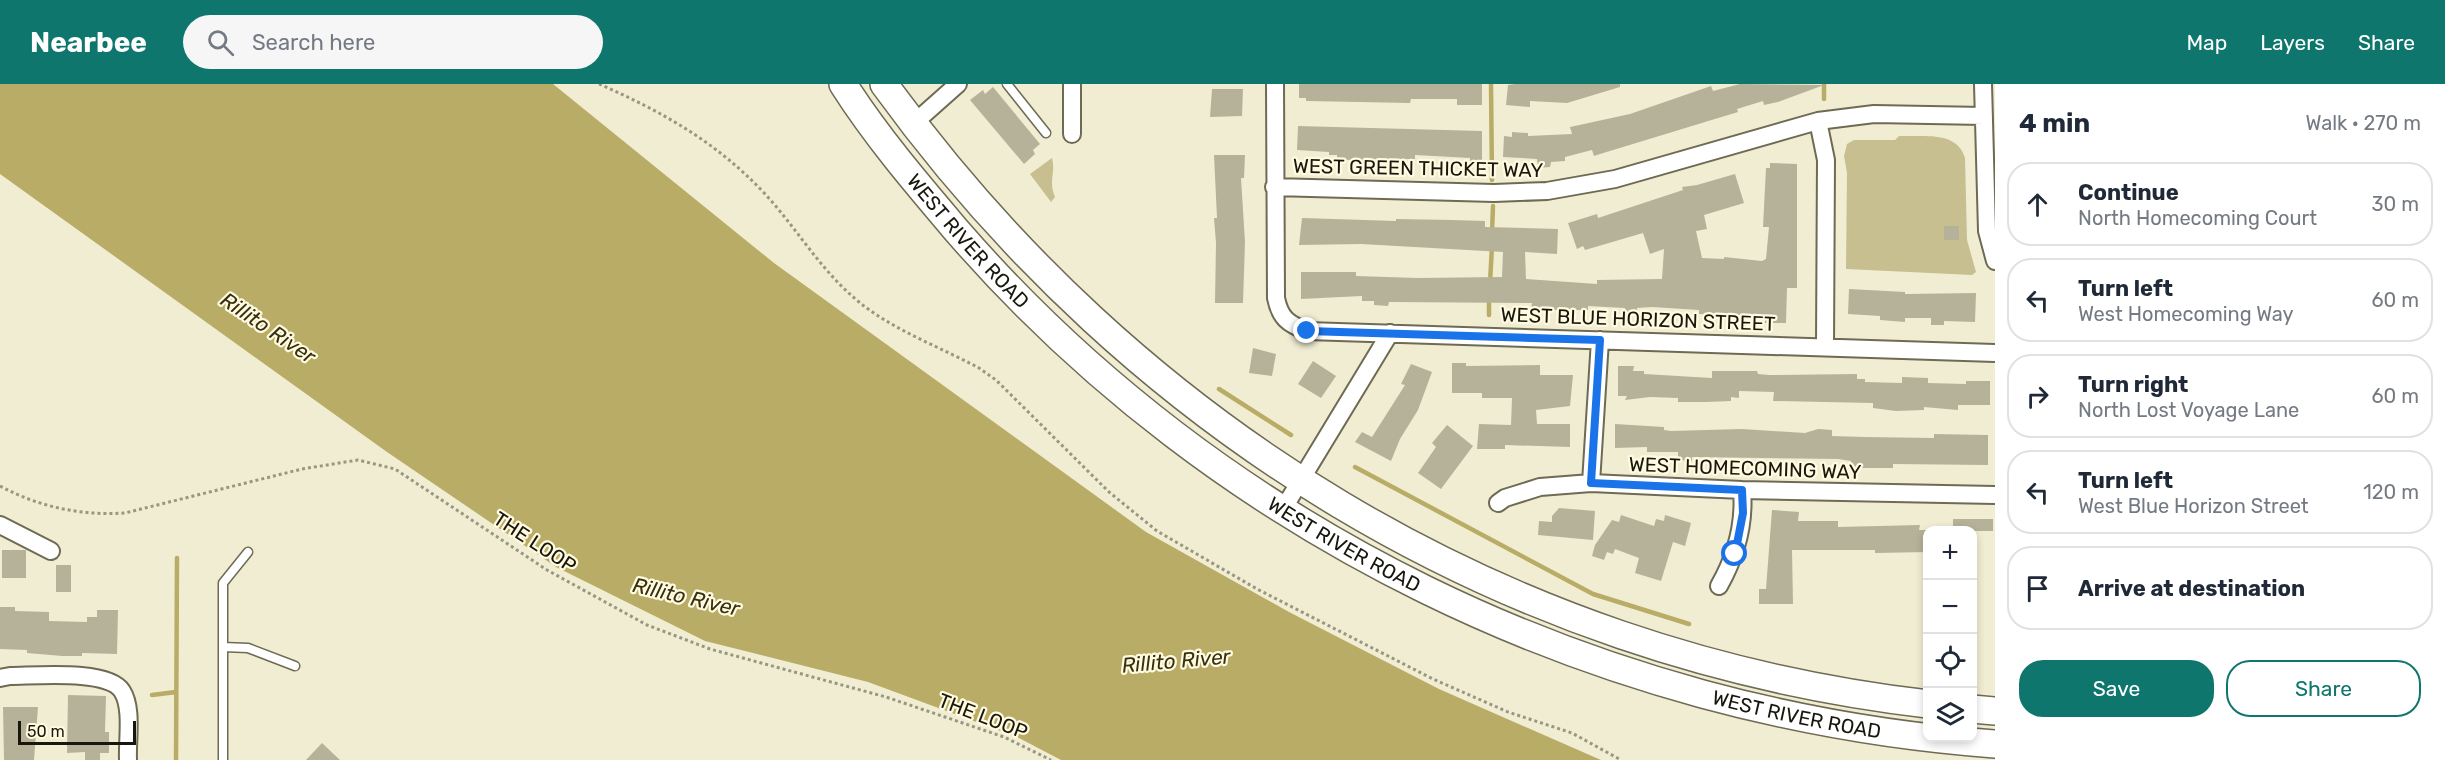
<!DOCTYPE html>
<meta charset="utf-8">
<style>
:root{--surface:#fff;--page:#f6f6f7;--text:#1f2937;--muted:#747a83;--line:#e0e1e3;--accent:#0f766e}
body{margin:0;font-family:Rubik,sans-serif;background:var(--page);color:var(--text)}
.controls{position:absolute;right:18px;bottom:18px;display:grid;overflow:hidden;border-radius:12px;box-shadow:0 3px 9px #0003}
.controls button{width:54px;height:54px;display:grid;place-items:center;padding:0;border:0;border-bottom:2px solid var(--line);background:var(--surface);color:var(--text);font:30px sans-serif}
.scale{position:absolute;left:18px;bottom:15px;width:118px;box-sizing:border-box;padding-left:6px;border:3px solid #18170d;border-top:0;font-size:16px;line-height:21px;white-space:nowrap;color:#18170d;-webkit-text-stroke:4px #fffae0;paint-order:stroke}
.stop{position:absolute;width:18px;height:18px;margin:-14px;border:4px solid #1a73e8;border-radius:50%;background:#fff}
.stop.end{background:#1a73e8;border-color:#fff;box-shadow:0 2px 6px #0008}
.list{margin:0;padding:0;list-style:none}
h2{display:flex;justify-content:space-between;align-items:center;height:78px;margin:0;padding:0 24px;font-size:26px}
h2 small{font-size:20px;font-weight:400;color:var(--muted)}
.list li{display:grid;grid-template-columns:39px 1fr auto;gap:18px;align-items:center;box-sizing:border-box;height:84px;margin:0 12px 12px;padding:0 12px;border:2px solid var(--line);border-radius:24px}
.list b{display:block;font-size:22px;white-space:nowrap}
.list p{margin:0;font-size:20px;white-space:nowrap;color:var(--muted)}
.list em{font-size:20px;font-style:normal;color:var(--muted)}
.actions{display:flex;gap:12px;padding:18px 24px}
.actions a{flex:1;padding:14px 0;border:2px solid var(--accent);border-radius:24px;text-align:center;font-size:21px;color:var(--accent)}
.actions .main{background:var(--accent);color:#fff}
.icon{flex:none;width:33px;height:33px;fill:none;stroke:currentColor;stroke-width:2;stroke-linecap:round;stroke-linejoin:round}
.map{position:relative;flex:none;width:1995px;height:676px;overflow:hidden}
header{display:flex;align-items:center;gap:36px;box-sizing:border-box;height:84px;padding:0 30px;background:var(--accent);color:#fff}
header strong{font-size:28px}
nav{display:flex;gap:33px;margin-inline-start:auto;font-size:21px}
.search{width:420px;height:54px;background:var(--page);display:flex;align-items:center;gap:15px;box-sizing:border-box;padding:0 21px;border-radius:33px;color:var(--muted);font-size:22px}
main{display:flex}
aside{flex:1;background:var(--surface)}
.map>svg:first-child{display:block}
.green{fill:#c7bf8f}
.water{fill:#b9ac66}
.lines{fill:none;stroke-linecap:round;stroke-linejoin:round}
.stream{stroke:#b9ac66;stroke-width:4.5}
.building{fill:#b6b299}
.lane-casing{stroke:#6e6a53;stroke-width:11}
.street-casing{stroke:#6e6a53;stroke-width:20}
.primary-casing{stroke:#6e6a53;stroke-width:30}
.path{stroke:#999682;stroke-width:3;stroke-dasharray:3 3;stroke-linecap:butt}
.lane{stroke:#fff;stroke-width:8}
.street{stroke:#fff;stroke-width:16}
.primary{stroke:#fff;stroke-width:27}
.route{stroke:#1a73e8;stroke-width:8}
.labels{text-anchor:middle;stroke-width:4.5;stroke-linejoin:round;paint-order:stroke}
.street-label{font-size:20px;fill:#18170d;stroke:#fffae0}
.water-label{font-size:21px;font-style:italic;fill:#363010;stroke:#fffae0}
</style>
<header>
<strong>Nearbee</strong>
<div class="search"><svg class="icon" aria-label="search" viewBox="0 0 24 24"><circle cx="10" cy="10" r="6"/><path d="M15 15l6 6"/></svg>Search here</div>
<nav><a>Map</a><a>Layers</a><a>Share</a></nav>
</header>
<main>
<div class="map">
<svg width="1995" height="676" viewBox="0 0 1995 676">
<rect width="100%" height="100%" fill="#f1edd3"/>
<path class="green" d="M1899,52C1923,53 1957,46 1965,74L1967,156L1976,188L1972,191L1846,185L1847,89L1844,72L1847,60L1854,56H1895Z
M1052,74C1056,90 1048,96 1055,113L1051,118L1030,90Z"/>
<path class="water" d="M0,0H553L774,179L1146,448L1289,528L1439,605L1601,676H1061L1017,653L868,598L705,557L556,483L387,368L0,90Z"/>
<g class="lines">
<path class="stream" d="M1491,0L1492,96
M1824,15V0
M1492,148L1493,122
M1490,199L1492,162
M1489,231V213
M1219,305L1291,351
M1355,383L1593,510L1689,540
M152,611L176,608
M176,676L177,474"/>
</g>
<path class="building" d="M1299,0H1482V21H1457V15H1411L1410,19L1306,17V14H1299Z
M1515,0H1620V3L1567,19L1530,17V23L1506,21L1508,1Z
M1740,0L1824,1L1778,18L1764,21L1763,17L1737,25L1738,28L1600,70L1594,72L1592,66L1565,73V77L1551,78L1550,83L1538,84L1537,75L1503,73L1504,52L1512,53V48L1528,49V52L1572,50L1570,43L1630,30L1711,2L1713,7Z
M993,3L1040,60L1033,66L1035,70L1024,80L970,16L983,6L985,10Z
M1212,5H1243L1242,32L1210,33Z
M1298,42L1482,47V78L1470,77V74L1415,71V75H1375V78L1337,75V71H1329V68L1297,66Z
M1214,71H1245L1244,94H1241L1245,158L1243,219H1215L1216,159L1214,134H1217Z
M1770,79L1797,80V204H1787L1786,239H1765V232L1699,230V226L1652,223L1637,224V230L1625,229V224L1588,222V226H1556L1531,224L1532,219L1389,218L1388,222L1374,221V217H1362V212L1301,215V188H1356V192L1418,194L1502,193L1503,168L1361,160L1299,161L1302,134L1396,137V135L1452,136L1485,137V143L1558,145L1557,170L1525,168L1526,195L1597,200V196L1662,195L1664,165L1650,170L1643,149L1585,166L1583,162L1577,165L1568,139L1597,130L1598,134L1683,106L1682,103L1697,101L1735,90L1744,119L1704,131L1707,145L1696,147L1702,174L1724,175V173L1762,177L1766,175L1769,143H1763L1766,84H1770Z
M1944,142H1959V156H1944Z
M1849,205L1905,208V210L1976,209L1975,238L1944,237V241H1931V234H1905V238L1880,236V232L1848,230Z
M1253,264L1276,270L1272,292L1249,289Z
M1313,277L1336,292L1321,314L1298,300Z
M1452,279H1466V282L1540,281V291H1573L1570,322L1536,326L1537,340H1570V363L1505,361V365H1477L1479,340L1511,341L1512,314H1482V309H1452Z
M1411,280L1432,288L1418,326L1400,355L1391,377L1355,358L1362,348L1372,353L1405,301L1401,300Z
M1618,282H1634L1633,287H1644V290L1712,294V287H1757L1758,290L1769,291L1857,290V295H1865V298L1902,299V293L1928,294V299L1966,300V297H1990V321H1958V326L1924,323V326L1896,327L1873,324V319L1773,317L1774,308L1739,307V314L1731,313V317L1706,318H1678V314L1650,313L1625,316L1627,312H1618Z
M1615,340L1664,343V346L1671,347L1742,345L1805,349L1818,345L1832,346V352L1865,353L1934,354V350L1988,351V381L1893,380V384H1862L1851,383V377L1838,375L1692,373V377L1678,376V368H1647V363L1615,364Z
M1447,341L1473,362L1441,405L1418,389L1436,363L1432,359Z
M1559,424L1595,427L1593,456L1538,451L1539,437L1552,438V432Z
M1772,426L1799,428L1798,437H1838V443L1920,441L1919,446H1928V468L1875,469V466H1792L1793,520H1759V505H1766Z
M1621,431L1654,442L1656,435L1664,437L1665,431L1691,439L1685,462L1673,458L1661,497L1635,489L1639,474L1615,465L1613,470L1607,468L1604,476L1592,472L1595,461L1612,436L1619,438Z
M1953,435H1993V447H1953Z
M2,466H26V494H2Z
M56,481H71V508H56Z
M0,523H15V527L49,528V537L87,538V533H97V526H118L117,570L82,569V572H62L27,569V566L0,565Z
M68,611L106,612L105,648H109V669H100V676H85V668L67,669Z
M3,623H38L34,676H4Z
M322,659L340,676H306Z"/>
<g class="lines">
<defs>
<path id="lane" d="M1007,0L1046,49
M223,563L248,564L295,582
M223,676V499L248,468"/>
<path id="street" d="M1072,0V50
M1275,0L1276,214C1280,234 1288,240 1307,247L1995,269
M1983,0L1987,147L1995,177
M1818,37L1826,76L1825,262
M913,40L958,0
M1274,103L1494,109L1547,107L1615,95L1818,37L1874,30L1984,32
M1591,399L1600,256
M1498,419L1505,414L1540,403L1591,399L1742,406L1995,411
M1282,427L1390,249
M0,441L51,467
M1719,502C1736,472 1745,441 1742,406
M0,594L10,592C35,592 108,585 122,607C133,624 127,656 128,676"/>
<g id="primary">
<path id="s1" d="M843,0C876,52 917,100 957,147C1218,448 1599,631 1995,660"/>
<path d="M884,0C1133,344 1504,571 1928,620"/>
<path d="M1972,625L1995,627"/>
</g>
</defs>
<use href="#lane" class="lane-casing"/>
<use href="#street" class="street-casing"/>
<use href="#primary" class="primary-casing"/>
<path class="path" d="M599,0C663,28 718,59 766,111C798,146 821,187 859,218C893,246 940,263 979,284L996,296L1109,408L1157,447L1257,505L1433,595L1508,628L1572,649L1621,676
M0,402C39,423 82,432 125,429L302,385L358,376L395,385L547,486L647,541L710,565L886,613L1004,653L1051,676"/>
<use href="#lane" class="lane"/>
<use href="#street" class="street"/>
<use href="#primary" class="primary"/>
</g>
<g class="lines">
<path class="route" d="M1307,247L1600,256L1591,399L1742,406L1743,429L1735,470"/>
</g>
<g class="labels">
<g class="street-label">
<text transform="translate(1418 84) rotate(1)" y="7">WEST GREEN THICKET WAY</text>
<text dy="7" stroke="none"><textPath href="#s1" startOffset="201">WEST RIVER ROAD</textPath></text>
<text transform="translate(1638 235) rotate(2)" y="7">WEST BLUE HORIZON STREET</text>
<text transform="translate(1745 384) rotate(2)" y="7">WEST HOMECOMING WAY</text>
<text transform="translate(535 458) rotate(33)" y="7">THE LOOP</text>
<text dy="7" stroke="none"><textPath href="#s1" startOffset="687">WEST RIVER ROAD</textPath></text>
<text dy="7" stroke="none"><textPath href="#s1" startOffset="1173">WEST RIVER ROAD</textPath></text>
<text transform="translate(983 632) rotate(21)" y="7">THE LOOP</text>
</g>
<g class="water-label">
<text transform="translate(268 244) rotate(34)" y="7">Rillito River</text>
<text transform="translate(686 513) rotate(13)" y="7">Rillito River</text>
<text transform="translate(1176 577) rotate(-5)" y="7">Rillito River</text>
</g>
</g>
</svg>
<div class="controls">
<button>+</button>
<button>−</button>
<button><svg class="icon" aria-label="locate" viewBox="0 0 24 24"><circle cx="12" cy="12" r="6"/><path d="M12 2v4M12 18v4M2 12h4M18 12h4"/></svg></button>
<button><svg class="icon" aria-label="layers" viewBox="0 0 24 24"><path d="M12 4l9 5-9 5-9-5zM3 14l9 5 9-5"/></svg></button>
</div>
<div class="scale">50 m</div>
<div class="stop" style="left:1735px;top:470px"></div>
<div class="stop end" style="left:1307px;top:247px"></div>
</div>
<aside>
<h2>4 min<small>Walk · 270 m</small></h2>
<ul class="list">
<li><svg class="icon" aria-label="ahead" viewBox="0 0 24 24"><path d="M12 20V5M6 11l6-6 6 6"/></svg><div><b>Continue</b><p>North Homecoming Court</p></div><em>30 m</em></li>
<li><svg class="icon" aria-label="left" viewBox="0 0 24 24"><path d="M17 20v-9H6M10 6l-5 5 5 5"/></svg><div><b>Turn left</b><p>West Homecoming Way</p></div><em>60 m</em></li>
<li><svg class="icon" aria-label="right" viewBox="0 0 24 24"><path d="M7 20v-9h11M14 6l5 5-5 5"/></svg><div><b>Turn right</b><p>North Lost Voyage Lane</p></div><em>60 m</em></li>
<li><svg class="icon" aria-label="left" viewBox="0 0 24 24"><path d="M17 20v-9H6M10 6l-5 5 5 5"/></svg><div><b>Turn left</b><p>West Blue Horizon Street</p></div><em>120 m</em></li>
<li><svg class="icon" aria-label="arrive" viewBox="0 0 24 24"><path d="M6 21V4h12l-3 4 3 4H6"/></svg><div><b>Arrive at destination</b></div></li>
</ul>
<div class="actions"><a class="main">Save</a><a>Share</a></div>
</aside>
</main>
